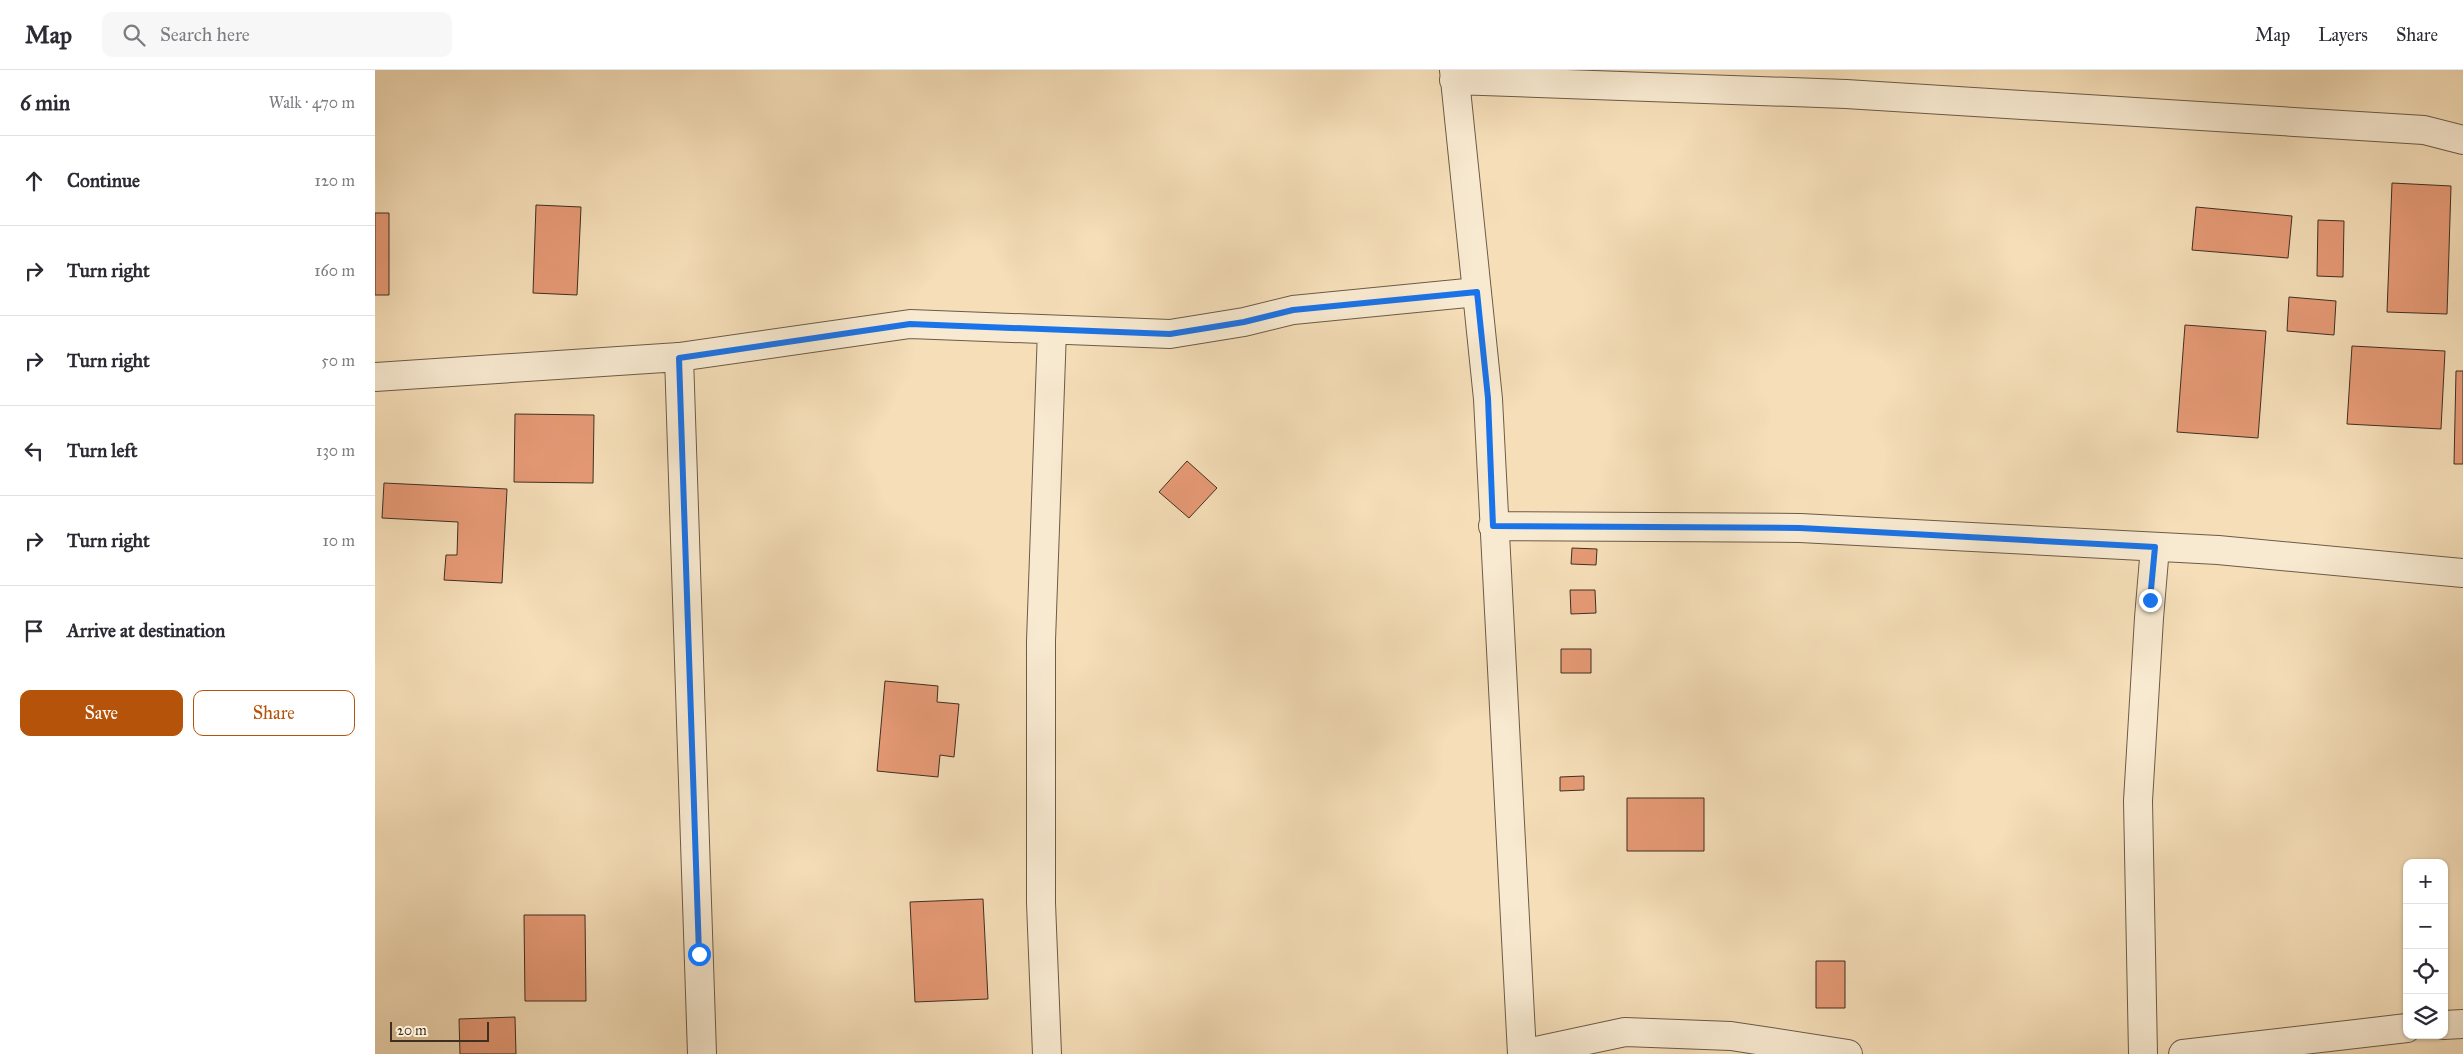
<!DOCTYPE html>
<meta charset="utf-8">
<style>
:root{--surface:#fff;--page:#f7f7f7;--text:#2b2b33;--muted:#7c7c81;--line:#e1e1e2;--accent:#b45309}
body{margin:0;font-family:"IM FELL Great Primer",serif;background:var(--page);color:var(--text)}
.controls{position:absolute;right:15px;bottom:15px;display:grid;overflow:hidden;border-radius:10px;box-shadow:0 1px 4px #0004}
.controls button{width:45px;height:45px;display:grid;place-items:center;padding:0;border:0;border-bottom:1px solid var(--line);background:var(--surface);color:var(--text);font:25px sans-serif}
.scale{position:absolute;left:15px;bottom:12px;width:99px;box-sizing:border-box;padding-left:5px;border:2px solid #3f2f21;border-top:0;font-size:14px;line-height:18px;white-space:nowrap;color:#3f2f21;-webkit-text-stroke:4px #f8ead1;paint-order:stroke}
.stop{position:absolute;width:15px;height:15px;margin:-11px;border:4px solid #1a73e8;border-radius:50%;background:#fff}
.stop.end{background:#1a73e8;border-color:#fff;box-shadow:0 1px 5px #0008}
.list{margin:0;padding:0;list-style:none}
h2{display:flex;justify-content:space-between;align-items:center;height:65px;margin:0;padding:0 20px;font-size:21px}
h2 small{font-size:16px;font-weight:400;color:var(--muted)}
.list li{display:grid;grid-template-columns:32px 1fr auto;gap:15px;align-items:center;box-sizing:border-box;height:90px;padding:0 20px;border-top:1px solid var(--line)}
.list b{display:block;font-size:19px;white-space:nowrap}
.list em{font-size:16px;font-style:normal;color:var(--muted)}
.actions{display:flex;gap:10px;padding:15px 20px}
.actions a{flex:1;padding:11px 0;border:1px solid var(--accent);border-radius:10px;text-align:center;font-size:18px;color:var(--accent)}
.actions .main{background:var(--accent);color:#fff}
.icon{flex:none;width:28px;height:28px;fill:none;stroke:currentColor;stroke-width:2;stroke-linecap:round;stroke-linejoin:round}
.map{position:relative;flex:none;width:2088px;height:984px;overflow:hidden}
header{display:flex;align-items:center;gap:30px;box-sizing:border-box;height:70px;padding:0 25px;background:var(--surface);border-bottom:1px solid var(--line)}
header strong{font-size:24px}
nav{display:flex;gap:28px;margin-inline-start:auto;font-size:18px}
.search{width:350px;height:45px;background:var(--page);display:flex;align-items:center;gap:12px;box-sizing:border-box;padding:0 18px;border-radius:10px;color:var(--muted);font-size:19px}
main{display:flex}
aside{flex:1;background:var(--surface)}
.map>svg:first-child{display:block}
.building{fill:#e69a76;stroke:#3f2f21}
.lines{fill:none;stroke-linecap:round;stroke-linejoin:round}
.minor-casing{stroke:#6c5b47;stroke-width:30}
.minor{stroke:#f8ead1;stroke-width:28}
.route{stroke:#1a73e8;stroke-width:6}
</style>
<header>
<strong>Map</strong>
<div class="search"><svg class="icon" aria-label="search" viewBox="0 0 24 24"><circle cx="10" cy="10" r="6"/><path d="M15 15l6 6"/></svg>Search here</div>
<nav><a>Map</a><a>Layers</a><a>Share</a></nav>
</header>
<main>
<aside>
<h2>6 min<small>Walk · 470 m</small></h2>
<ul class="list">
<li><svg class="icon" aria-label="ahead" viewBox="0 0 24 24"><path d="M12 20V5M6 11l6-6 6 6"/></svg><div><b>Continue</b></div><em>120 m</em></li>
<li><svg class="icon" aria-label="right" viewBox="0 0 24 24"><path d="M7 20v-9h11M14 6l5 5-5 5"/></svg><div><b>Turn right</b></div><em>160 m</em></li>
<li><svg class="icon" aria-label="right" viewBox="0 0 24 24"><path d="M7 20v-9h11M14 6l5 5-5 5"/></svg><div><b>Turn right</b></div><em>50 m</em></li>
<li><svg class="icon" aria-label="left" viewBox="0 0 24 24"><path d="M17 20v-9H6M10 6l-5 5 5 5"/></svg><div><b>Turn left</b></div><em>130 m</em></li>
<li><svg class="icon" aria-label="right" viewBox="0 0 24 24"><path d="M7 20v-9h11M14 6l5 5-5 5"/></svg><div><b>Turn right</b></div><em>10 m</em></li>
<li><svg class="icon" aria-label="arrive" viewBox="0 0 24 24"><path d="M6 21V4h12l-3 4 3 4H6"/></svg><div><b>Arrive at destination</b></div></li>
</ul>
<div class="actions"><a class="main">Save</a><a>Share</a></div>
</aside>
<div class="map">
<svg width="2088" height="984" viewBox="0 0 2088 984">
<rect width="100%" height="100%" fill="#f5deb8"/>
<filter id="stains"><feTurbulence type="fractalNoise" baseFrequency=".004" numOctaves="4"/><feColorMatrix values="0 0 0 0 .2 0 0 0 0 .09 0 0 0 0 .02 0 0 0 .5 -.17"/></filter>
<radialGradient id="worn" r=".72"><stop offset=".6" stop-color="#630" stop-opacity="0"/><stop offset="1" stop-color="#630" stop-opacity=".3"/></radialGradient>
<path class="building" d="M2017,113L2076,116L2072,244L2012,242Z
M161,135L206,137L202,225L158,223Z
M1821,137L1917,146L1913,188L1817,180Z
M0,143H14V225H0Z
M1943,150L1969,151L1968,207L1942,206Z
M1914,227L1961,231L1959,265L1912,261Z
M1810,255L1891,261L1883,368L1802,362Z
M1977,276L2070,281L2066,359L1972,354Z
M2081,301H2088V394H2079Z
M140,344L219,345L218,413L139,412Z
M812,391L842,418L814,448L784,422Z
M9,413L132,419L127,513L69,510L71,485H82L83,452L7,448Z
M1197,478L1222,479L1221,495L1196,494Z
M1195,520H1220L1221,543L1196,544Z
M1186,579H1216V603H1186Z
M510,611L563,616L562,632L584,634L579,687L565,685L563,707L502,701Z
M1209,706V720L1185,721V707Z
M1252,728H1329V781H1252Z
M608,829L613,929L540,932L535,832Z
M149,845H210L211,931H150Z
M1441,891H1470V938H1441Z
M140,947L141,984H85L84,949Z"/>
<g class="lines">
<defs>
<path id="minor" d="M1079,0L1113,329L1147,984
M1079,10L1471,24L2049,60L2088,70
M304,287L327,984
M0,307L304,287L535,254L795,264L869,252L918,240L1102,222
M1118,456L1425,458L1843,480L2088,503
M2069,955L2088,954
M672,984L666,833V571L677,260
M1147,984L1250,962L1356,966L1473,984
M1768,984L1763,731L1774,548L1780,477
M1808,984L2032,958"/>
</defs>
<use href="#minor" class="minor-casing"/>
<use href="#minor" class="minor"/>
</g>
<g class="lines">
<path class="route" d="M324,884L304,288L535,254L795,264L869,252L918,240L1102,222L1113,328L1118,456L1425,458L1780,477L1775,530"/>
</g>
<rect width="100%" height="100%" filter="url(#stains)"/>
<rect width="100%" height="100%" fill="url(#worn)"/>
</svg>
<div class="controls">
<button>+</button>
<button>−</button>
<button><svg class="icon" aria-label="locate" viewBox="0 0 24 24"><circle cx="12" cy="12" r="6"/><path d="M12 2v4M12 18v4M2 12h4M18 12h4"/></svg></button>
<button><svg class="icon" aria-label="layers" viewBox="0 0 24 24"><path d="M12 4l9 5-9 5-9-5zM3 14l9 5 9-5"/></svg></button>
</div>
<div class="scale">20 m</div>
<div class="stop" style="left:324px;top:884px"></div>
<div class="stop end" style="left:1775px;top:530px"></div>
</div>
</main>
